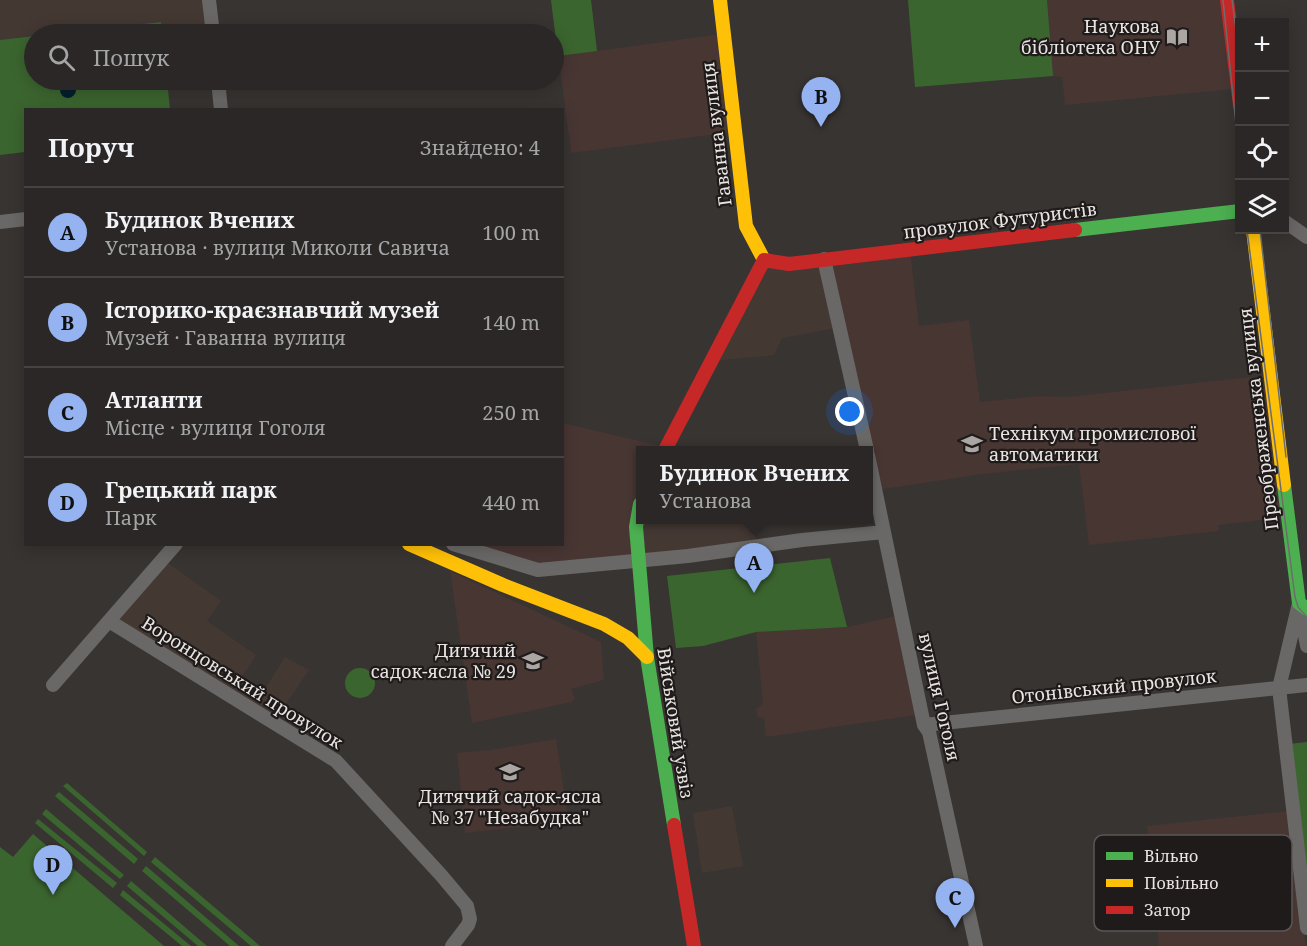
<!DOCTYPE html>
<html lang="uk">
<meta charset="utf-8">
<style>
:root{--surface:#2a2726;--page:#322f2e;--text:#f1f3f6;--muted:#a5a5a7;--line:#464443;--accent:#95b2f1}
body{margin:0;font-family:"Noto Serif",serif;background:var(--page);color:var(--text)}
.controls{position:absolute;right:18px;top:18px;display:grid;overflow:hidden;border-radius:0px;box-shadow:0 3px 15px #0003}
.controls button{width:54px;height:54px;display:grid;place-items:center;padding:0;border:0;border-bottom:2px solid var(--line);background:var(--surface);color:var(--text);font:30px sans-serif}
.you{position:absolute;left:850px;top:412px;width:21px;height:21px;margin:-15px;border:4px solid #fff;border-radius:50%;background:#1a73e8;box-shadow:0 0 0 9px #1a73e833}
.badge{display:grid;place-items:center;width:39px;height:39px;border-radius:50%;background:var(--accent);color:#111;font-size:20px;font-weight:700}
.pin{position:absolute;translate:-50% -50px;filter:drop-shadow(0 2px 3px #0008)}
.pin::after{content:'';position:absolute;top:32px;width:21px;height:18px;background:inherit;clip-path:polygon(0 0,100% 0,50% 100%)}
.popup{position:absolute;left:636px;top:446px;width:237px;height:78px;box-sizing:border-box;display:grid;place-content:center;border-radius:0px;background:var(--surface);filter:drop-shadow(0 2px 4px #0005);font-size:20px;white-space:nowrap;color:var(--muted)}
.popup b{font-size:22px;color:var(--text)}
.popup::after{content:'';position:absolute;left:50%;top:100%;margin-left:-12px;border:12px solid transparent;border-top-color:var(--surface)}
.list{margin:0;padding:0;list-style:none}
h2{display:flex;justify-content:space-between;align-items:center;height:78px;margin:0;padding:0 24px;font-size:26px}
h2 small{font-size:20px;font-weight:400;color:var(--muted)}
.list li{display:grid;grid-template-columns:39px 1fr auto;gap:18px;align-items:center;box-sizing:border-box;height:90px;padding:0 24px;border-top:2px solid var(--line)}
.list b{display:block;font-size:22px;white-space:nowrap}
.list p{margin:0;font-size:20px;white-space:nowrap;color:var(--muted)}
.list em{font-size:20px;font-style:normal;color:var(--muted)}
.icon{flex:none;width:33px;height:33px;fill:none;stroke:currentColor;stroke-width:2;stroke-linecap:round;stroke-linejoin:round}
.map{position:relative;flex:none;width:1307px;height:946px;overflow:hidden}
.search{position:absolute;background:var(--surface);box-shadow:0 3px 15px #0003;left:24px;top:24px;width:540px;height:66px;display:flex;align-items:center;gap:15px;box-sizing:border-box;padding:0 21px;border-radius:33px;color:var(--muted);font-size:22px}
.panel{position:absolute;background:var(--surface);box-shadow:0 3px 15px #0003;left:24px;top:108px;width:540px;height:438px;border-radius:0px}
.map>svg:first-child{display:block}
.built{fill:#443833}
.education{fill:#483633}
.green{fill:#3b652f}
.water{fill:url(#water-waves)}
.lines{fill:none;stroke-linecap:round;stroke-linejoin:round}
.street{stroke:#696867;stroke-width:14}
.fast{stroke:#4caf50;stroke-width:14}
.slow{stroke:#ffc107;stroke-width:14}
.jam{stroke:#c62828;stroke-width:14}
.tram{stroke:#6e6d6c;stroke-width:1.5}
.labels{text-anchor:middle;stroke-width:4.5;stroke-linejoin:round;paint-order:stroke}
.poi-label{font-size:18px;fill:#e9e4e2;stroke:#1e1b1a;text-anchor:end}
.street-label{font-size:18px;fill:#e9e4e2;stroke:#1e1b1a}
.key{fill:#1e1b1a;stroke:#5b5756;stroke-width:1.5}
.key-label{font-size:16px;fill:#e9e4e2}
</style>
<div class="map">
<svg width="1307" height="946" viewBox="0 0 1307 946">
<defs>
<pattern id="water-waves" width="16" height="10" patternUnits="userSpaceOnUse" patternTransform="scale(1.5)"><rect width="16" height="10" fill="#051f2d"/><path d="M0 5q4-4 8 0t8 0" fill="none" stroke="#293f4b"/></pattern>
</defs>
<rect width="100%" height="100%" fill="#383432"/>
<path class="built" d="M0,0H208L212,34H162L161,22L51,34H34V36L0,40Z
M765,261H823L836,328L782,338L774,355L713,361Z
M640,520H754L756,546L639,558Z
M164,560L221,601L207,621L256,655L237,685L260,697L285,657L309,670L275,720L113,621Z
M732,806L743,866L702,873L693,813Z"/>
<path class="education" d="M551,0H591L597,51L721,34L733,132L571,153Z
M1046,0H1224L1234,89L1065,105L1062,77L1052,76Z
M910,251L919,326L969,320L980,402L1039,396L1068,397L1269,375L1287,517L1218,525L1219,531L1089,545L1079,464L983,474L877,490L827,260Z
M563,423L665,447L664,450H640L637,559L538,569L454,545L562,544Z
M450,571L601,642L604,680L571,689L575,698L572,702L472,723Z
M901,615L923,714L766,737L764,718L758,717L756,709L763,704L756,632L847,627Z
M556,739L568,816L546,824L465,833L457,753L490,750Z
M1288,811L1306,946H1159L1147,826Z"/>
<path class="green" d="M551,0H591L597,51L558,56Z
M908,0H1047L1053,76L915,87Z
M161,22L162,34H51Z
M34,36V80H167L170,109L26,110L25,152L0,155V40Z
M830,558L847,627L756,632L703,646L676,648L667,576Z
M345 683a15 15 0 1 1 30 0a15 15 0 1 1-30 0Z
M1307,742V892L1289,744Z
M67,783L147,852L144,856L63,786Z
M59,792L138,859L134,864L55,796Z
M46,809L124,875L120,879L42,814Z
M38,819L117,883L113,888L35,823Z
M33,834L164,946H0V847L13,857Z
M155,857L260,946H251L151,862Z
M146,866L239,946H230L142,871Z
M131,881L207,946H198L127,886Z
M123,890L191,946H182L120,895Z"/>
<path class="water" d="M60 90a8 8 0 1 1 16 0a8 8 0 1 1-16 0Z"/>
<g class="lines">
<path class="street" d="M209,0L213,34
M218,80L221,110
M1284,221L1307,237
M0,222L26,219
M824,259L867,450
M868,455L924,725L929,732L976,946
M453,544L538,570L688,556L802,540L884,532
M1299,603L1279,688L1307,928
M1300,608L1307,646
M109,621L336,761L441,875L467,906L470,919L468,925L452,946
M53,685L176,544
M924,725L1307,685"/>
<path class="fast" d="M1075,230L1240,211
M1284,485L1299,603L1307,609
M640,504L636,527L647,657L674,825"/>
<path class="slow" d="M720,0L746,226L764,260
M1253,230L1284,485
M409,544L503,585L604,624L628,638L647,657"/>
<path class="jam" d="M1227,0L1240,105
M764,260L789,264L1075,230
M665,450L764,260
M674,825L694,946"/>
<path class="tram" d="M1223,0L1240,162
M1232,0L1240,60
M1247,230L1295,597L1298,607L1307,617
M1260,230L1286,457"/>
</g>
<defs>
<symbol id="library-bare" viewBox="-9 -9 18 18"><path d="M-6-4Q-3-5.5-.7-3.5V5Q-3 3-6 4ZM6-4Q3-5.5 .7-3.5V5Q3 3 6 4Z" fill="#aba6a4" stroke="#1e1b1a" stroke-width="2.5" paint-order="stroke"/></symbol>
<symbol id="university-bare" viewBox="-9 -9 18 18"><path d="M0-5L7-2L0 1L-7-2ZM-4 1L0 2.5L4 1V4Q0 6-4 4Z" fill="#aba6a4" stroke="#1e1b1a" stroke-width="2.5" paint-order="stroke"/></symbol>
<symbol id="school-bare" viewBox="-9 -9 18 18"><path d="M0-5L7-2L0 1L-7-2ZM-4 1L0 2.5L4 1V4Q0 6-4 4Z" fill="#aba6a4" stroke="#1e1b1a" stroke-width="2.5" paint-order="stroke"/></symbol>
</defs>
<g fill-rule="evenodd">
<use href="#library-bare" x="1162" y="22" width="30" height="30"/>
<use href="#university-bare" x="957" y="429" width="30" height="30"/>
<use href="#school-bare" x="518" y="646" width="30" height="30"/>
<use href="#school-bare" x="495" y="757" width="30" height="30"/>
</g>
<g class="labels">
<g class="poi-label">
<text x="1160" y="33">Наукова<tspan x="1160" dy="21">бібліотека ОНУ</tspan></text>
<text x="989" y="440" text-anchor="start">Технікум промислової<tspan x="989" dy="21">автоматики</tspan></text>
<text x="516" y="657">Дитячий<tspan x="516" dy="21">садок-ясла № 29</tspan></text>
<text x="510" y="803" text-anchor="middle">Дитячий садок-ясла<tspan x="510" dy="21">№ 37 "Незабудка"</tspan></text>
</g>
<g class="street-label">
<text transform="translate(717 134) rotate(-97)" y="6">Гаванна вулиця</text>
<text transform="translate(1000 221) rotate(-7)" y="6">провулок Футуристів</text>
<text transform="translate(1259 419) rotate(-97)" y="6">Преображенська вулиця</text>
<text transform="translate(242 683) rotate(32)" y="6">Воронцовський провулок</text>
<text transform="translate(1114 687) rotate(-6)" y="6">Отонівський провулок</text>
<text transform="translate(939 697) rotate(77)" y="6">вулиця Гоголя</text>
<text transform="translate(675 723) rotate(81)" y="6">Військовий узвіз</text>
</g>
</g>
<rect x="1094" y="835" width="198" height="96" rx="9" class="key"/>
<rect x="1106" y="852" width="27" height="8" fill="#4caf50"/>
<rect x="1106" y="879" width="27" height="8" fill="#ffc107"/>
<rect x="1106" y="906" width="27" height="8" fill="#c62828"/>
<g class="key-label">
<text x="1144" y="862">Вільно</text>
<text x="1144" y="889">Повільно</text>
<text x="1144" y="916">Затор</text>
</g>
</svg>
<div class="controls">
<button>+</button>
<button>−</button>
<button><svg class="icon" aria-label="locate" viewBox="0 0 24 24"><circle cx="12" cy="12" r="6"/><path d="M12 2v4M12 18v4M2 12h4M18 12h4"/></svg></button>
<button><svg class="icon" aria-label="layers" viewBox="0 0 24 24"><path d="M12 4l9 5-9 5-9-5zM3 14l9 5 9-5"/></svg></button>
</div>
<div class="you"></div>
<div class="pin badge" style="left:754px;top:593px">A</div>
<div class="popup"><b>Будинок Вчених</b>Установа</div>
<div class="pin badge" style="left:821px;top:127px">B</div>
<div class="pin badge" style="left:955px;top:928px">C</div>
<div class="pin badge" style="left:53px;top:895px">D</div>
<div class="search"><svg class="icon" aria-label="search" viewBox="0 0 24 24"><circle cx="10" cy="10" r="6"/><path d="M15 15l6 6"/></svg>Пошук</div>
<section class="panel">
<h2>Поруч<small>Знайдено: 4</small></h2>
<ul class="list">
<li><span class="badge">A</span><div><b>Будинок Вчених</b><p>Установа · вулиця Миколи Савича</p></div><em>100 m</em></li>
<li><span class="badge">B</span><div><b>Історико-краєзнавчий музей</b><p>Музей · Гаванна вулиця</p></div><em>140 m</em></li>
<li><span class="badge">C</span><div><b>Атланти</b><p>Місце · вулиця Гоголя</p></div><em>250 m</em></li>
<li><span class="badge">D</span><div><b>Грецький парк</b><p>Парк</p></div><em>440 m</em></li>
</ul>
</section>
</div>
